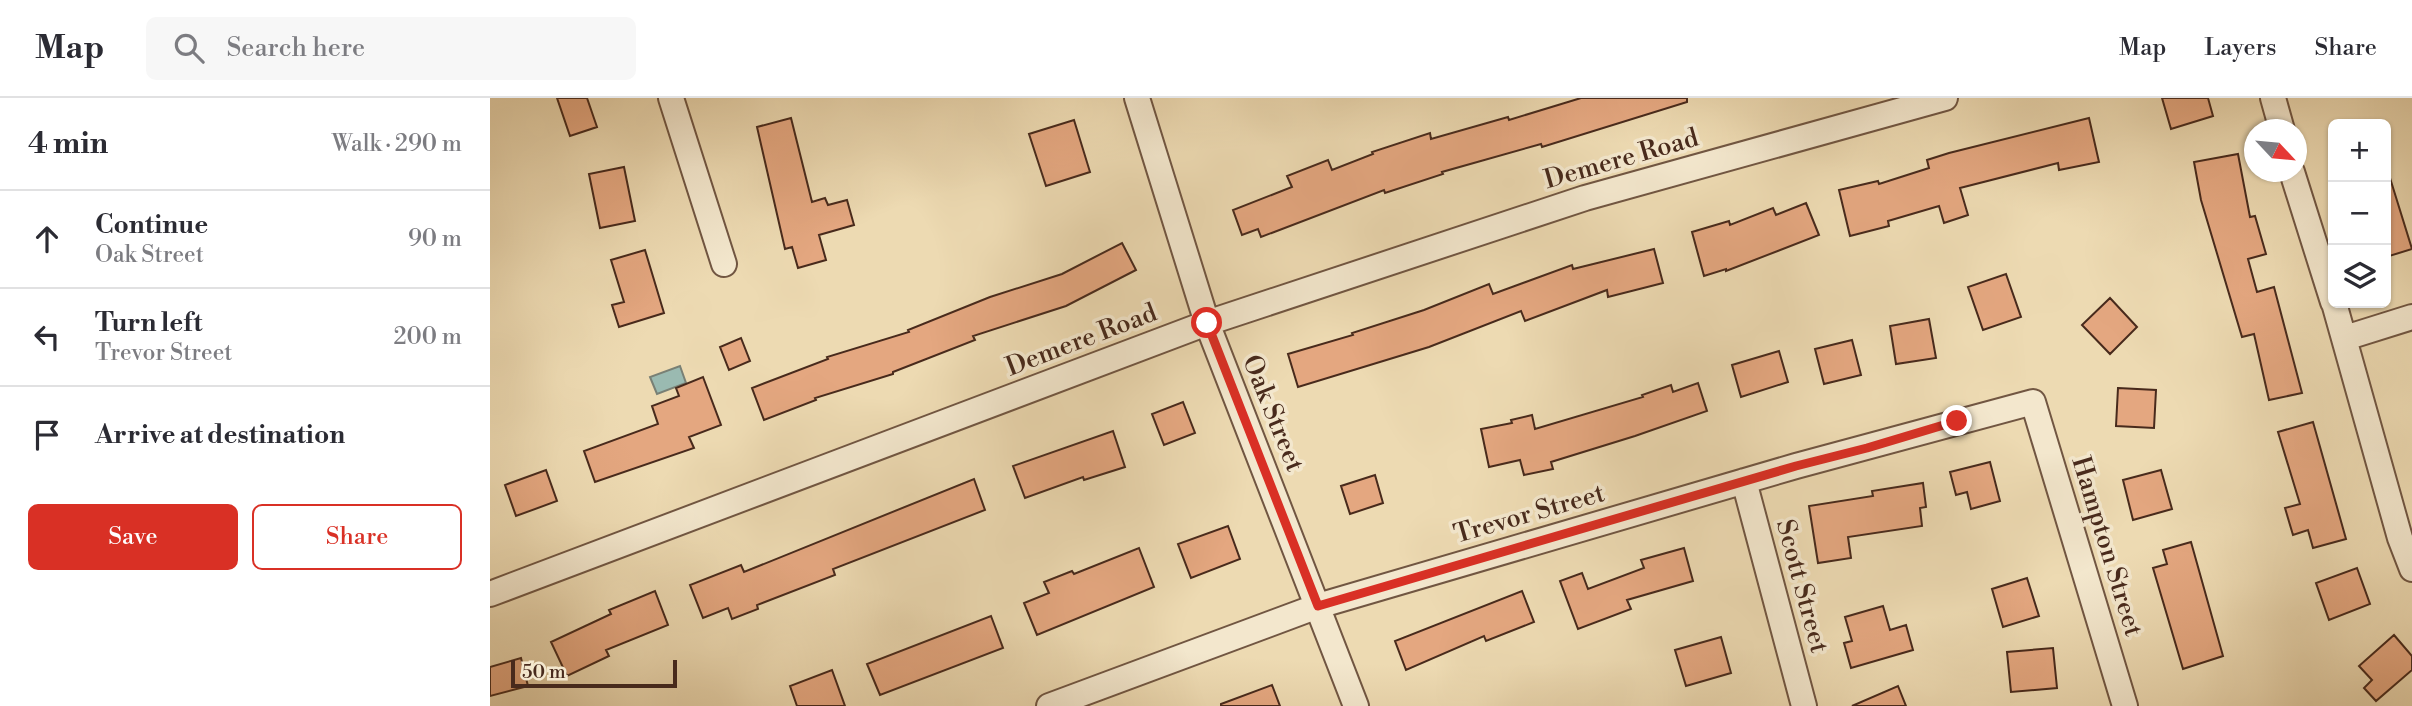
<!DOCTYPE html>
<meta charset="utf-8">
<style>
:root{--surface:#fff;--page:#f7f7f7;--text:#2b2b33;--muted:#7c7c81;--line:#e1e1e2;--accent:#d93025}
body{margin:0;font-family:"Libre Bodoni",serif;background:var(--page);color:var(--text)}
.controls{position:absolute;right:21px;top:21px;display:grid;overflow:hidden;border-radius:10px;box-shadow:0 2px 5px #0004}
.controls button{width:63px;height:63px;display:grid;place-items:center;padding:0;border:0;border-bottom:2px solid var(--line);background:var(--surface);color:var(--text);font:35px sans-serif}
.compass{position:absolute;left:1754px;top:21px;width:63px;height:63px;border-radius:50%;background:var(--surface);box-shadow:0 2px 5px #0004;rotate:116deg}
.scale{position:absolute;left:21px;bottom:18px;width:166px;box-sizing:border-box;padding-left:7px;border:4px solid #482a1c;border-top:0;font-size:19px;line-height:24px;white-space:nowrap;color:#482a1c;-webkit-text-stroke:5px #f3e7cd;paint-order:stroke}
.stop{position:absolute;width:21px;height:21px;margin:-16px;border:5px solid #d93025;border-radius:50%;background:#fff}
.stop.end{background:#d93025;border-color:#fff;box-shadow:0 2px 7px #0008}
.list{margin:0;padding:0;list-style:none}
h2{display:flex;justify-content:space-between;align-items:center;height:91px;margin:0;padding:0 28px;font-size:30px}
h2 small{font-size:23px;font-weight:400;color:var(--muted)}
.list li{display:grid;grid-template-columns:46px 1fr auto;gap:21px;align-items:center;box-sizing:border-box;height:98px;padding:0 28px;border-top:2px solid var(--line)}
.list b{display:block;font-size:26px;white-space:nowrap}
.list p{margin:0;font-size:23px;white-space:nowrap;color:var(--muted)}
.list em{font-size:23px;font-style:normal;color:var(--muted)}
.actions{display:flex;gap:14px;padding:21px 28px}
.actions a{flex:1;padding:16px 0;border:2px solid var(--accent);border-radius:10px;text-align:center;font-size:24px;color:var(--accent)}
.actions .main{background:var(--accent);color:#fff}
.icon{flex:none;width:38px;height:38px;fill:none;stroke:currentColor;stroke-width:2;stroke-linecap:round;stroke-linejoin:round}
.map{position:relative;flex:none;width:1922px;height:608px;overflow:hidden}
header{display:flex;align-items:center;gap:42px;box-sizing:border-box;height:98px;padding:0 35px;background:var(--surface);border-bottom:2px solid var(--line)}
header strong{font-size:33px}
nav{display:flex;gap:38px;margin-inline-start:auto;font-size:24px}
.search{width:490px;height:63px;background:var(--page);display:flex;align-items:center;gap:18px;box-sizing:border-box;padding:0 24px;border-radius:10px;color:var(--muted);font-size:26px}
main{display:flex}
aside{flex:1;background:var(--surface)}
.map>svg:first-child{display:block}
.water{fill:#9abab1;stroke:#798075;stroke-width:2}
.building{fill:#e4a780;stroke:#482a1c;stroke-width:2}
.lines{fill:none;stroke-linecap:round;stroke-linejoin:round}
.street-casing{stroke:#715642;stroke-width:28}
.street{stroke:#f3e7cd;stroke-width:24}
.route{stroke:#d93025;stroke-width:9}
.labels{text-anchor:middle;stroke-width:7;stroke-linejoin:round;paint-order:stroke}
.street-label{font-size:26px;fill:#482a1c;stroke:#f3e7cd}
</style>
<header>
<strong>Map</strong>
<div class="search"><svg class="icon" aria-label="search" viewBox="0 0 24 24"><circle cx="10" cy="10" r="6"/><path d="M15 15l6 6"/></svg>Search here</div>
<nav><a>Map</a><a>Layers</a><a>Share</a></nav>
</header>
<main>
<aside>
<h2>4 min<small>Walk · 290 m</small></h2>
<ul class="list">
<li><svg class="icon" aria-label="ahead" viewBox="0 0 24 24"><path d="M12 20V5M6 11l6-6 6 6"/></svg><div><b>Continue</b><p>Oak Street</p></div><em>90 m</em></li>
<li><svg class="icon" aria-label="left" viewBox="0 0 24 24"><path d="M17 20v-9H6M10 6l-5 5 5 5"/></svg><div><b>Turn left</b><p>Trevor Street</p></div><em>200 m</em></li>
<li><svg class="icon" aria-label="arrive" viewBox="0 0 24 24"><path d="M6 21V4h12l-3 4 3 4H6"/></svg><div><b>Arrive at destination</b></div></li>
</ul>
<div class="actions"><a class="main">Save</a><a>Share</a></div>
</aside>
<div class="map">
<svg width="1922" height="608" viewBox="0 0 1922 608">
<rect width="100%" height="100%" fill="#eddab2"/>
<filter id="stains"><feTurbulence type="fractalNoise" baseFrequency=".00286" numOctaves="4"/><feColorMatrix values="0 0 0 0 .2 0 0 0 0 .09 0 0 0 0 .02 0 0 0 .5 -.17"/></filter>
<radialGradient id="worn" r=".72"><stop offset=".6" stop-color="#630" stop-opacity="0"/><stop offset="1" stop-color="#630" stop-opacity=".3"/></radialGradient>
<path class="water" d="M190,268L196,285L167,296L160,279Z"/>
<path class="building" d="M67,0H97L107,29L80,38Z
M1091,0H1197V4L1052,49L1051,46L952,74L953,76L895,95L894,92L771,139L768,131L752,137L743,112L802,89L797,78L838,62L842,72L883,56L882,54L940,35L941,41L1018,19L1019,22Z
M1672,0H1718L1723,18L1681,31Z
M301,20L322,104L335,100L338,107L357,102L364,127L329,137L336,162L308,170L302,149L295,151L267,29Z
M1599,20L1609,64L1569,72L1568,65L1470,90L1478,117L1454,125L1449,108L1398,123L1399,128L1360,138L1349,92L1388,83L1389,86L1439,70L1437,62L1459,55Z
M584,22L600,74L556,88L539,36Z
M1748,56L1760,119L1765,118L1776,156L1758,161L1767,194L1784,189L1812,295L1779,302L1764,236L1752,239L1711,102L1704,64Z
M134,69L145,123L110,130L99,76Z
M1900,80L1922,151L1896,159V81Z
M1316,105L1329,137L1236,173V171L1214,178L1202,134L1239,123L1240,127L1283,110L1286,117Z
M632,145L646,172L576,208L483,238L485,242L403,274V276L325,300L326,302L274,322L262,290L338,261L337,259L419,234L418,232L500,199L572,176Z
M1164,151L1173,185L1118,199L1117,192L1035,223L1031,213L939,249L808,289L798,256L863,237L862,235L934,212L999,186L1003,196L1082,167L1083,171Z
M155,152L174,215L129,229L122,207L134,204L121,162Z
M1516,176L1531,219L1493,232L1478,189Z
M1620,200L1647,229L1620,256L1592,227Z
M1439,221L1446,260L1406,266L1400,228Z
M251,240L260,263L239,272L230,249Z
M1362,242L1371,277L1334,286L1325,251Z
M1289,253L1298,284L1251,299L1242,267Z
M213,279L231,327L199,339L204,350L105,384L94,353L168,326L162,308L189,298L186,290Z
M1208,285L1217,313L1145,338L1061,364L1063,371L1034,377L1030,362L999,369L991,331L1022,325L1021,322L1042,317L1045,331L1153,299L1152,297L1181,287L1183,294Z
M1628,290L1666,292L1664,330L1626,328Z
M693,304L705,335L674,347L662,316Z
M1823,324L1856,441L1823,450L1818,432L1803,437L1795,410L1810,406L1788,334Z
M623,333L635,369L594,382L593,379L535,400L523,368Z
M1500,364L1510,403L1481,411L1477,394L1466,397L1460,374Z
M56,372L67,403L26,418L15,387Z
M1671,372L1682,411L1643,422L1633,382Z
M885,377L893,405L860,416L851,388Z
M484,381L495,412L343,471L345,477L267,507L268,511L242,521L238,510L213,520L200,487L251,467L254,474Z
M1433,385L1436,409L1430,410L1432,428L1358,439L1361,460L1328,465L1319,408L1383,398L1382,393Z
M738,428L750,461L701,480L688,446Z
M1701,444L1733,558L1693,571L1663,470L1677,466L1673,452Z
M649,450L664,489L547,537L534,505L559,495L554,484L582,473L584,476Z
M1194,450L1203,483L1137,502L1141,511L1088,531L1070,483L1092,475L1098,491L1154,470L1151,462Z
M1867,470L1880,506L1839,522L1826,485Z
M1537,480L1549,518L1513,529L1502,491Z
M165,493L178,527L116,552L119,558L77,578L61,544L121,516L119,512Z
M1032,493L1044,524L996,543L994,538L916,572L905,543Z
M1393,508L1400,532L1416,527L1423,552L1361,570L1354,545L1362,543L1355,519Z
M501,518L513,550L390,597L377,566Z
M1904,537L1922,558V572L1886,603L1874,590L1882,582L1869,568Z
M1231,539L1241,575L1196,588L1185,552Z
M1563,550L1567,590L1521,594L1517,554Z
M31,560L38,588L0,598V569Z
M342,572L355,608H307L300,588Z
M782,587L790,608H731V606Z
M1408,588L1416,608H1362Z"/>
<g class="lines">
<defs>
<path id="street" d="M181,0L234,166
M647,0L717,225L866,608
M1783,0L1792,32
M1802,74L1843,204
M1844,205L1910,440L1922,471
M1855,240L1922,219
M1254,383L1314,608
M0,496L717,225L1095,100L1455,0
M559,608L828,508L1306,368L1543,304L1635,608"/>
</defs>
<use href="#street" class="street-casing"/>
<use href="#street" class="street"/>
</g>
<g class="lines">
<path class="route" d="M717,225L828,508L1306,368L1377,350L1467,323"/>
</g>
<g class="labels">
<g class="street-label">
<text transform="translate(1131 60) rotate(-16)" y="9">Demere Road</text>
<text transform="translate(591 241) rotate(-21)" y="9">Demere Road</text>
<text transform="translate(784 315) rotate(68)" y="9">Oak Street</text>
<text transform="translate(1039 415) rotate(-16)" y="9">Trevor Street</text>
<text transform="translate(1618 448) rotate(73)" y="9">Hampton Street</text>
<text transform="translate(1313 488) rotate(75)" y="9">Scott Street</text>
</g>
</g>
<rect width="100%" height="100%" filter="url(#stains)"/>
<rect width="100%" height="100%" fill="url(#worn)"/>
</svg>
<div class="controls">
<button>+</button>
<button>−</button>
<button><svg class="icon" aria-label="layers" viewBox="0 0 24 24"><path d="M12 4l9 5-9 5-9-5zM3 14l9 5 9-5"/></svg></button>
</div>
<svg class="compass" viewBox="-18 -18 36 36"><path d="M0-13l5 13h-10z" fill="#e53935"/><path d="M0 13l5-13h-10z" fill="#7c7c81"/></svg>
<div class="scale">50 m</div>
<div class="stop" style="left:717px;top:225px"></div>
<div class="stop end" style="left:1467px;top:323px"></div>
</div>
</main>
